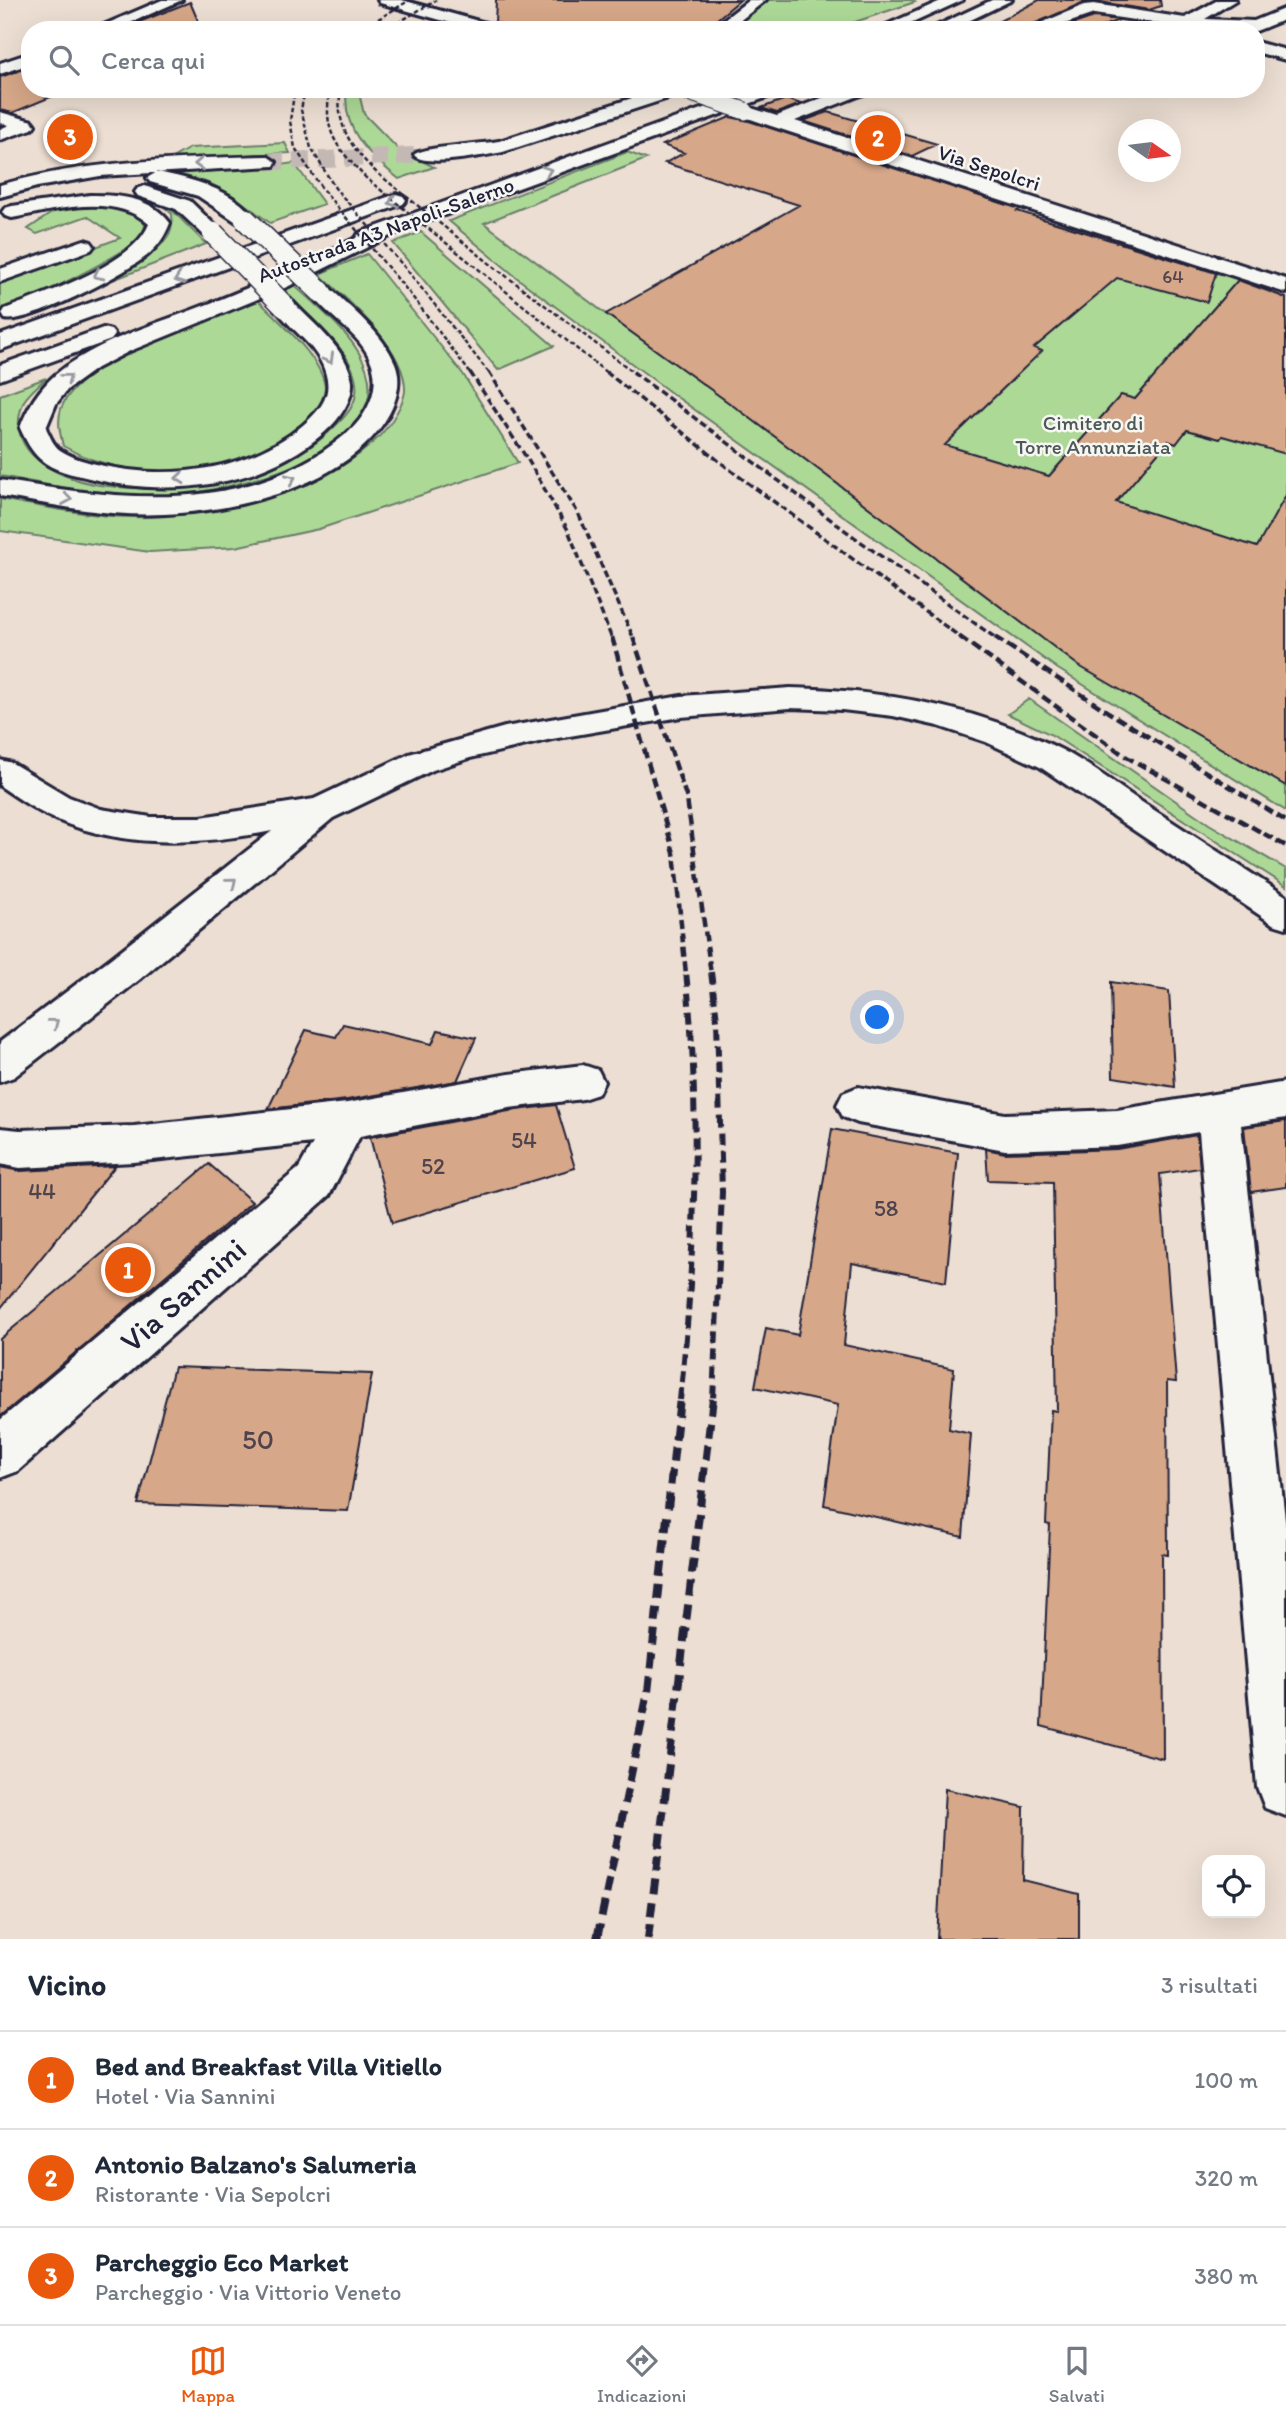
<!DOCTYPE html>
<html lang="it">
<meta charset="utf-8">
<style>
:root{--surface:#fff;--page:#f2f2f3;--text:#1f2937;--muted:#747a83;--line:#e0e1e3;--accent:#ea580c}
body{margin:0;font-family:Itim,sans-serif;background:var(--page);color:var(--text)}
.controls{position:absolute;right:21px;bottom:21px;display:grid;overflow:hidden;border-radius:14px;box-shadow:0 7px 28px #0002}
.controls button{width:63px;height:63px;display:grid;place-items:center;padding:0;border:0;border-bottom:2px solid var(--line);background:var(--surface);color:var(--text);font:35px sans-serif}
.compass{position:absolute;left:1118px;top:119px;width:63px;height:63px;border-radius:50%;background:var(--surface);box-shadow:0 7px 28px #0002;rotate:104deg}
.you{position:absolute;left:878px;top:1018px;width:24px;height:24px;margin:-18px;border:5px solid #fff;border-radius:50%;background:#1a73e8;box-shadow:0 0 0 10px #1a73e833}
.badge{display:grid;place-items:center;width:46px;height:46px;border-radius:50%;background:var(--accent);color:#fff;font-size:23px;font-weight:700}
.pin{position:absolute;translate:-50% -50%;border:4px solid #fff;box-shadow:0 2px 7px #0006}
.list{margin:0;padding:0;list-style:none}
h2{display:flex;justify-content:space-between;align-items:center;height:91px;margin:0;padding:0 28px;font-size:30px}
h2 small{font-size:23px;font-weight:400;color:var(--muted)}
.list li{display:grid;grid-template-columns:46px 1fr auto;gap:21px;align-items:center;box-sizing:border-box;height:98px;padding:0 28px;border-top:2px solid var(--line)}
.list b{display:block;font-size:26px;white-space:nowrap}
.list p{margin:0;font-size:23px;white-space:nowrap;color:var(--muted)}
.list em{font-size:23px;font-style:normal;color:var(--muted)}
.icon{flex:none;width:38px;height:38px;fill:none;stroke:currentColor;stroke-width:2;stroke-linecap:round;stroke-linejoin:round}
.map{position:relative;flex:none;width:1286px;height:1939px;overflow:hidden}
.search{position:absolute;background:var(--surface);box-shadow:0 7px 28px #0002;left:21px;right:21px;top:21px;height:77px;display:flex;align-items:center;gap:18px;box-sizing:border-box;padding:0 24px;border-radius:28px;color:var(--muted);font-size:26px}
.sheet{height:385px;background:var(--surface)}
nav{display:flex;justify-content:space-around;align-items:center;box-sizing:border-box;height:98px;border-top:2px solid var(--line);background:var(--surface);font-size:19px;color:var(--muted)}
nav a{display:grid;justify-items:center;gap:4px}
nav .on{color:var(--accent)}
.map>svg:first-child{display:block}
.green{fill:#add997;stroke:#687e69;stroke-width:2}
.building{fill:#d6a788;stroke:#22223b;stroke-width:2}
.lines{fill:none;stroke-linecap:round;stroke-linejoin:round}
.highway-tunnel{stroke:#c4b8b4;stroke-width:17;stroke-dasharray:17 9;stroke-linecap:butt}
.minor-casing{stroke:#22223b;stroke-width:6}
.major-casing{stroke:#22223b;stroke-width:6}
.highway-casing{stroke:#22223b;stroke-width:6}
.minor{fill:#f6f6f2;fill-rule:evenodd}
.major{fill:#f6f6f2;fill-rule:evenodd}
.highway{fill:#f6f6f2;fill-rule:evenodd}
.rail-far4{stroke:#22223b;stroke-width:2.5;stroke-dasharray:4.5 2.5;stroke-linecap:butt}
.rail-far3{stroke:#22223b;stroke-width:3.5;stroke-dasharray:7 3.5;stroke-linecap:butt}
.rail-far2{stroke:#22223b;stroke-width:4.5;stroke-dasharray:10 4.5;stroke-linecap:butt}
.rail-far1{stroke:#22223b;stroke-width:6;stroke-dasharray:12 6;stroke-linecap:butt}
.rail{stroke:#22223b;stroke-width:8;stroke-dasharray:15 8;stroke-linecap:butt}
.minor-bridge-casing{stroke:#22223b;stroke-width:19;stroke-linecap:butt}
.highway-bridge-casing{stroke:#22223b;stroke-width:24;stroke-linecap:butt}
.minor-bridge{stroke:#f6f6f2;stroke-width:17}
.highway-bridge{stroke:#f6f6f2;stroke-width:21}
.oneway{stroke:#9797a0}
.labels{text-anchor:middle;stroke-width:5;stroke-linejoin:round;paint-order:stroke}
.far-number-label{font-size:19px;fill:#4f434e}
.far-street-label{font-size:21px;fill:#22223b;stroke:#f6f6f2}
.far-park-label{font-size:21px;fill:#4c5957;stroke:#f6f6f2}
.number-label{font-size:23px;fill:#4f434e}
.near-number-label{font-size:28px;fill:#4f434e}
.near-street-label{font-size:32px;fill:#22223b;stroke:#f6f6f2}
</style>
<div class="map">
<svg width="1286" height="1939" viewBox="0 0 1286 1939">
<rect width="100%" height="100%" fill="#ecded2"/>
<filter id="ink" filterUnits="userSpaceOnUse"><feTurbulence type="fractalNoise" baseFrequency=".0143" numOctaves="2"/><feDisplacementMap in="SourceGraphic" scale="14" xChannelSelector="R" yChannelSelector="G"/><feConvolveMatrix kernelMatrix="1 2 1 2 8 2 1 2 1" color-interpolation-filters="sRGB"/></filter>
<g filter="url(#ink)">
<path class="green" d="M768,0H911L915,2L831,30H728Z
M347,89H358L364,114L401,152L418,150V159L434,167L399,179C369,155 341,130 347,89Z
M285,143L290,153L172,158L190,148Z
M627,152L646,159L484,223L606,314L877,162L1021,208L1018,212C1108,237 1200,262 1286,298V811L1058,669L674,395L521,281L449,221Z
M294,163L324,204L270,223C223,188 210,177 150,170L266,167Z
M92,203C111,207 135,206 145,225C144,231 143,235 139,239C126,253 15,310 0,310V280L18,276L120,238L87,216L37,234L28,229L56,210Z
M161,204L174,212L206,244L53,303C84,287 139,267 163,243C172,234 173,225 172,214Z
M421,232L554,346L498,370L393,243Z
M367,254L463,374L518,463L319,529L235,547L150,552L0,531V499C55,509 113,521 169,516C242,510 343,485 389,425C395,416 404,402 405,391C407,350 347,299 319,274Z
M293,284C315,305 344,327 359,353C416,451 225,493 163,496C109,499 53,485 0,476V395L46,378C39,385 29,393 24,401C0,456 66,482 108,486C141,490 176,490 209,484C253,477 301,460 333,428C343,419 354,408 356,394C362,353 304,315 282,288Z
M258,300C277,319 323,359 325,388C325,403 310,418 299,427C236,478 133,486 63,446C60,433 57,422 61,409C78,360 211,316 258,300Z
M1029,699L1209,824L1286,869V886L1052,735L1008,714Z"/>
<path class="building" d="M496,0H740L704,30H504L501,24L495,23Z
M1039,0H1160L1161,6L1149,10L1094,1L1084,2L1022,30H983Z
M190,2L202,30H121L129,26Z
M1094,17L1119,20L1093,30H1056Z
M30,67V89H70L12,113L0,110V77Z
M786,99L801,104L777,113L761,108Z
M828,112L937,144L912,156L803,121Z
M730,117L749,121L1020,209L1017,211L1216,273L1207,302L1117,278L1034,348L1042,351L945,445L1049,476L1121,395L1135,399L1238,280L1286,298V454L1222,436L1220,439L1187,430L1176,444L1168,441L1116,502L1257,547L1286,495V786L1079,666L750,418L606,314L799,205L665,163L684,153L663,145Z
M1111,982L1169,991L1175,1087L1113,1077Z
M343,1024L432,1044L438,1030L476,1038L457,1081L347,1100L268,1109L306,1030L336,1037Z
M556,1105L575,1168L392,1223L370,1137L509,1111Z
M1286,1121V1187L1251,1192L1244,1127Z
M832,1129L958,1153L946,1282L852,1263L844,1345L954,1369L949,1429L971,1434L963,1537L824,1505L838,1405L755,1387L766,1328L798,1335Z
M1197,1135L1200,1168L1160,1174L1176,1382L1167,1381L1168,1555L1162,1554L1163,1759L1041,1726L1050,1525L1046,1524L1051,1410L1057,1411L1053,1182L988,1180L986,1149L1005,1153L1117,1149Z
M209,1164L252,1202L0,1417V1339Z
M115,1166L0,1309V1167L20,1171Z
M174,1367L372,1374L348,1511L138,1504Z
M945,1789L1024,1807L1023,1880L1079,1894V1939H937Z"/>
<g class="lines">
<path class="highway-tunnel" d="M267,162L423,155"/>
<defs>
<path id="minor" d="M378,0H402L500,27L502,30H476L380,3Z
M749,0H766L728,30H710Z
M1218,0H1236L1205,19L1254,21L1286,8V19L1256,31L1187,28L1094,14L1047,30H1024L1084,5L1094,4L1185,18Z
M1256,42L1286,50V60L1256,52Z
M844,89H868L866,93L795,121L1286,279V293L771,126L739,115L736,111L745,106L777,116Z
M0,112L32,121L35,125L32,129L0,140V129L9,125L0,123Z
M84,240L91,242L94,246L91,250L0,282V269Z
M790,688C884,690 977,707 1062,750C1087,763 1111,781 1134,797C1185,830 1235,863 1286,896V928L1273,924L1040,767L986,742L938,726L893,716L842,710L790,708L681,717L552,739L470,758L433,770L333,818L139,980L14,1077L0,1082V1042L111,958L272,831C200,845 124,849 55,819C36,811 18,798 0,786V760L12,763L69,797L101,809L151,817H201L314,799L409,754L505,727L681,696Z
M583,1065L598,1070L604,1082L598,1094L583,1099L509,1108L360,1136L329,1196L18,1471L0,1478V1420L299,1168L313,1143L134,1162L20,1168L0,1164V1128L20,1130L134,1126L347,1103L509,1074Z
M1286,1082V1118L1241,1125L1286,1528V1816L1265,1808L1257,1787L1199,1132L1117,1146L1005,1150L858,1123L843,1117L837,1105L843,1093L858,1087L1005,1114L1117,1110Z"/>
<path id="major" d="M162,0H182L114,30H92Z
M30,53V64L0,74V63Z"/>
<path id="highway" d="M943,0H963L897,30H875Z
M992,0H1012L950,30H928Z
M660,89H686L684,93L503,152C486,155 425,168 414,155C420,147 483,144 499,141Z
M756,89H781L779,93L398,232L287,287L130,351L97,368L68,389L56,404L46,428C50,436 53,445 60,450C72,458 87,462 100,465C169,481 248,471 303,425C317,413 330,399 327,380C323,349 290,330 274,307L277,302H293C313,324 349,351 352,382C353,401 338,421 325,432C261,488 169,498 89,478C73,474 53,471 40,459C31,451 25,439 20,428C27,408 39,389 55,375C96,341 151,326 200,307C253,287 305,263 356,238L359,233Z
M267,156L276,162L274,166L100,176L37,187L0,197V185C88,160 176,159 267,156Z
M157,172C191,179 234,189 255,219L252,223H238L198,196L150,182L147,178Z
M145,186L190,201L223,233L220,237H206L176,209L138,196L135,192L138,188Z
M396,194L403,196L406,200L403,204L0,350V335Z
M90,195C119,195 151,197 170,223C165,236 159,245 149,254C129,272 28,325 5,319L2,314L5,309C45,293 133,265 149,224C114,192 54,210 12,218L5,216L2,212L5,208L12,206Z
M321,285L329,287C351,309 383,333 395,363C402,380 397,399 389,414C350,485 238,511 164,514C109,517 54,505 0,496V480C117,499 247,518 346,434C365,418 381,391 372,364C362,334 327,317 310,292L313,287Z
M103,328L111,330L115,335L111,340L0,380V365Z"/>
</defs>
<use href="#minor" class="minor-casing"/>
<use href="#major" class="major-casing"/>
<use href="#highway" class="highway-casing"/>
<use href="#minor" class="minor"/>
<use href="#major" class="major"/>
<use href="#highway" class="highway"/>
<path class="rail-far4" d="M360,30L410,0
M386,30L436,0
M305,89L301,110L311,148L335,188L407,270L490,374
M330,89C322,134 338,148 366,178L608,374
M341,89C334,124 352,149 376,172L493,266L636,374
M294,94L290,121L295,148L323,190L411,295L471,374"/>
<path class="rail-far3" d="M470,372L528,460L568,530L612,639
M489,372L578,513L634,639
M606,372L733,472L963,639
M633,372L850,534L997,639"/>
<path class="rail-far2" d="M612,637L674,853L686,974
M633,637L687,799L711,974
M960,637L1125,756L1286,846
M995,637L1108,712L1286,821"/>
<path class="rail-far1" d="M711,972L717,1020L722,1192L713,1400
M680,1400C695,1259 701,1114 686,972"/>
<path class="rail" d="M597,1939L648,1692L680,1398
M648,1939L713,1398"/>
<defs>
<path id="minor-bridge" d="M680,89L745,111"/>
<path id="highway-bridge" d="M245,219L321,292
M213,233L285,307"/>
</defs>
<use href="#minor-bridge" class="minor-bridge-casing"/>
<use href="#highway-bridge" class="highway-bridge-casing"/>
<use href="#minor-bridge" class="minor-bridge"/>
<use href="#highway-bridge" class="highway-bridge"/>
</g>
<defs><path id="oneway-chevron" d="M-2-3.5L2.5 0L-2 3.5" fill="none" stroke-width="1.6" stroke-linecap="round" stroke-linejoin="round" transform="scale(1.75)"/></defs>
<g class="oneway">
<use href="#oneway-chevron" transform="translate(199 164) rotate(178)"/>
<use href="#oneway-chevron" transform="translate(547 171) rotate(-20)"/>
<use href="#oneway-chevron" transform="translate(393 202) rotate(160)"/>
<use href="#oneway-chevron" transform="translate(98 275) rotate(154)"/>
<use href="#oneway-chevron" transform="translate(179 279) rotate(160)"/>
<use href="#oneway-chevron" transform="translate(329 359) rotate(60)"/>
<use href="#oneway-chevron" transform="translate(67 378) rotate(-38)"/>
<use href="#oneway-chevron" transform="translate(180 478) rotate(175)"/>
<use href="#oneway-chevron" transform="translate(291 479) rotate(-24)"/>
<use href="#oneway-chevron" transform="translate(67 499) rotate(9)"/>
<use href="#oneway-chevron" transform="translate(232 882) rotate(-39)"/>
<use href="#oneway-chevron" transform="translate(54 1023) rotate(-38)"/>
</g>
</g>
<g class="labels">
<g class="far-number-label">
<text x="1173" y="283">64</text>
</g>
<g class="far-street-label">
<text transform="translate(989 168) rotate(18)" y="7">Via Sepolcri</text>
<text transform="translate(386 230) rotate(-20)" y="7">Autostrada A3 Napoli-Salerno</text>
</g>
<g class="far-park-label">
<text x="1093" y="430">Cimitero di<tspan x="1093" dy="24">Torre Annunziata</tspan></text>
</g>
<g class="number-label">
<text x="524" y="1148">54</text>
<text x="433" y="1174">52</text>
<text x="42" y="1199">44</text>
<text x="886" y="1216">58</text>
</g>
<g class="near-number-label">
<text x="258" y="1449">50</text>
</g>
<g class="near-street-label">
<text transform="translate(183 1295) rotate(-41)" y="11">Via Sannini</text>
</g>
</g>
</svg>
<div class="controls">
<button><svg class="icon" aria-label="locate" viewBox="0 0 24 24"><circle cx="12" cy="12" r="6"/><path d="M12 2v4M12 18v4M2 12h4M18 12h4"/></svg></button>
</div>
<svg class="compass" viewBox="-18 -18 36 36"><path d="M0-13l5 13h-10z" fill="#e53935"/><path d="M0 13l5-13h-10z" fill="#747a83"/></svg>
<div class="you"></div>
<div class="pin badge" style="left:128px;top:1270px">1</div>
<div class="pin badge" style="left:878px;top:138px">2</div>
<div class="pin badge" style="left:70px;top:137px">3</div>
<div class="search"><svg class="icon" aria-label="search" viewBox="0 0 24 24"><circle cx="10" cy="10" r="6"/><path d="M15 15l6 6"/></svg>Cerca qui</div>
</div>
<section class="sheet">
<h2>Vicino<small>3 risultati</small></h2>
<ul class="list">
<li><span class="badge">1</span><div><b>Bed and Breakfast Villa Vitiello</b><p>Hotel · Via Sannini</p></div><em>100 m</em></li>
<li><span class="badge">2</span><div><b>Antonio Balzano's Salumeria</b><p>Ristorante · Via Sepolcri</p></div><em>320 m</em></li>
<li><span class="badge">3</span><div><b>Parcheggio Eco Market</b><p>Parcheggio · Via Vittorio Veneto</p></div><em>380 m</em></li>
</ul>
</section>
<nav>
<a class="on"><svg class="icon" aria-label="map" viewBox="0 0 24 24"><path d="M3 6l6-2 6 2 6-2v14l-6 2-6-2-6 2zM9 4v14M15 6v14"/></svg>Mappa</a>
<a><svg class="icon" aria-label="directions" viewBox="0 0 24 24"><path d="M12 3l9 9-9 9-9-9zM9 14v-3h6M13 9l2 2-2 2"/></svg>Indicazioni</a>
<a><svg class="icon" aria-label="saved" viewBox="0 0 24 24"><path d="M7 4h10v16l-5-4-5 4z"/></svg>Salvati</a>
</nav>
